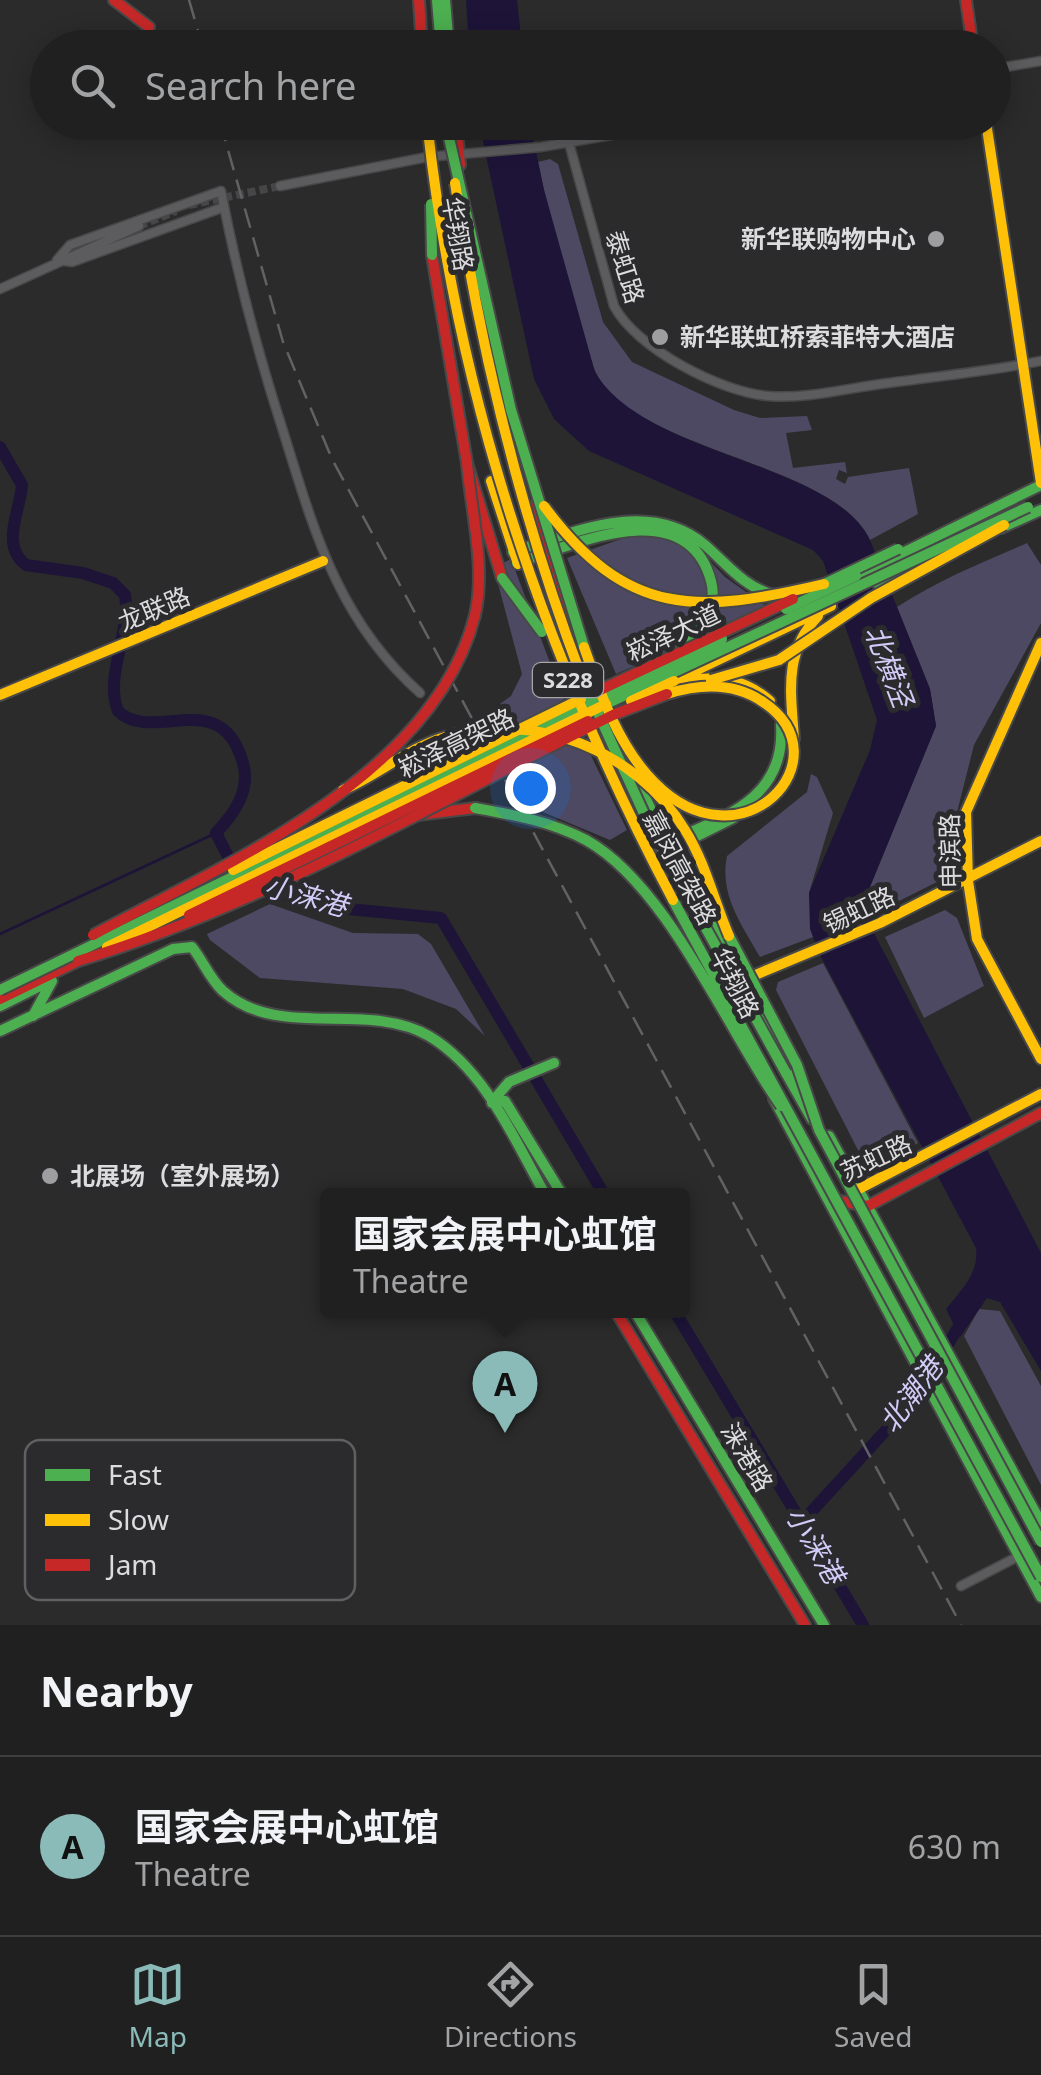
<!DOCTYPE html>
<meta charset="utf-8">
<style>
:root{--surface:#202021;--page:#2d2d2e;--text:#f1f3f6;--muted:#a2a3a5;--line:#3d3e3f;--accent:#8bbbb9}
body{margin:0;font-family:"Noto Sans","Noto Sans SC",sans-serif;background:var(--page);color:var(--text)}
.you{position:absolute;left:530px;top:788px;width:35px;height:35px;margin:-25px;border:8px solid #fff;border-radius:50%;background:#1a73e8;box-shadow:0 0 0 15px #1a73e833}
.badge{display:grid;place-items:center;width:65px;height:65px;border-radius:50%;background:var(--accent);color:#111;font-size:32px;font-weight:700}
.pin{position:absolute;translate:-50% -82px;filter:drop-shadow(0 2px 5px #0008)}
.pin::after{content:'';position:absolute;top:52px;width:35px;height:30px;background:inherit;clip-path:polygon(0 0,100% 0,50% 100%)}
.popup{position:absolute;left:320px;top:1188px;width:370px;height:130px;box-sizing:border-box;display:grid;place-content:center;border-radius:10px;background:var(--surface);filter:drop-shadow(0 2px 8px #0005);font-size:32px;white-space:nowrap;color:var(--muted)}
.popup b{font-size:38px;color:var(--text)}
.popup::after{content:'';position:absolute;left:50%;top:100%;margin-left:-20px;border:20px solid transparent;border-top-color:var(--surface)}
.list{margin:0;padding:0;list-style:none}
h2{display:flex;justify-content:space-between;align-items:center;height:130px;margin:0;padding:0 40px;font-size:42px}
h2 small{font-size:32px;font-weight:400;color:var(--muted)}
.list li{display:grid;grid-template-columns:65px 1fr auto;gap:30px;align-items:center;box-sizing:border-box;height:180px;padding:0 40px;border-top:2px solid var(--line)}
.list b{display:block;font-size:38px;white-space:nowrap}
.list p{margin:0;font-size:32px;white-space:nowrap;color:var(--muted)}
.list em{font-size:32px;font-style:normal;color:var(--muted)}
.icon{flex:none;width:55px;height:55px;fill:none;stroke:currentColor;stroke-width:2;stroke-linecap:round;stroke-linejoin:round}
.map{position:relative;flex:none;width:1041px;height:1625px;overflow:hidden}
.search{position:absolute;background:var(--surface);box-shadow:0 5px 25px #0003;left:30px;right:30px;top:30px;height:110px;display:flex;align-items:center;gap:25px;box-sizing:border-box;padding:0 35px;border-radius:55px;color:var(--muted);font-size:38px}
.sheet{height:310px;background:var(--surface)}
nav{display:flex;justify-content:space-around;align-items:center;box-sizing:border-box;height:140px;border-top:2px solid var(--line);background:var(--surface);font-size:28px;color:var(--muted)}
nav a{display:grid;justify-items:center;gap:5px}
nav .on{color:var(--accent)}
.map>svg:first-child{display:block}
.green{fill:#4d4962}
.water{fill:#1d1438}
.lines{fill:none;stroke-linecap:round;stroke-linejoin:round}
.stream{stroke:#1d1438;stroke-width:2.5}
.river{stroke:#1d1438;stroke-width:12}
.street-tunnel{stroke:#464547;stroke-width:8;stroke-dasharray:8 4;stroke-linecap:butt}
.street-casing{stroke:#484849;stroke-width:11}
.fast-casing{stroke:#484849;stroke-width:14}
.slow-casing{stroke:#484849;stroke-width:14}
.jam-casing{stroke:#484849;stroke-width:14}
.street{stroke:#5c5c5e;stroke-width:8}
.fast{stroke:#4caf50;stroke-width:10}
.slow{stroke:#ffc107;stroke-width:10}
.jam{stroke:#c62828;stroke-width:10}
.rail{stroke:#626163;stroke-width:2.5;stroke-dasharray:20 10;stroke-linecap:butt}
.fast-bridge-casing{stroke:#484849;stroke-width:14;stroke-linecap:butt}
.slow-bridge-casing{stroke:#484849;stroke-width:14;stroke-linecap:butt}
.jam-bridge-casing{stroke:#484849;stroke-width:14;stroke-linecap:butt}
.fast-bridge{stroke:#4caf50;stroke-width:10}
.slow-bridge{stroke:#ffc107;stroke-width:10}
.jam-bridge{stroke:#c62828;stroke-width:10}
.poi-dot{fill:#9e9d9f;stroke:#2b2a2d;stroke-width:4}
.labels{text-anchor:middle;stroke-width:10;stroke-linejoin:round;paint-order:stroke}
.shield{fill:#2b2a2d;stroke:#a7a6a8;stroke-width:2.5}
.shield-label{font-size:22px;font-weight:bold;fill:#dcdbdd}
.street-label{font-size:25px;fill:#dcdbdd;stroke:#2b2a2d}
.poi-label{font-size:25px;font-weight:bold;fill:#dcdbdd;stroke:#2b2a2d;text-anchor:start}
.water-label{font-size:28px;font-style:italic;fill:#d1cbf7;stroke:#2b2a2d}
.key{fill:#2b2a2d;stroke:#605f62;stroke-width:2.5}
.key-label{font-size:28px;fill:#dcdbdd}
</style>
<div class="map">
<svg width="1041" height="1625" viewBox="0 0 1041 1625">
<rect width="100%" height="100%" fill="#2b2b2c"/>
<path class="green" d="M550,159L558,164L603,322L632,362L734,410L760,418L807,416L812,430L786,433L793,468L845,462L847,473L839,470L836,479L845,484L848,477L909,468L918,514L870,540C835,466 660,454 604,386C583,361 555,229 544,190L538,162Z
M641,532L685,546L697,559L705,556L725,577L767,607L616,674L567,558Z
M1027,543L1041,565V623L974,745L949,844L951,875L865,918V899L936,726L930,689L897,607C940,579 981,563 1027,543Z
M511,559L564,700L494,736L483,716L511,696L522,674L496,576L503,563Z
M581,735L627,830L610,840L538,810L515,772Z
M811,774L817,777L833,813L809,893L813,937L760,957C742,925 719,895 727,856L807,792Z
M270,904L353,933L418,934L431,944L485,1036L456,1009L403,989L260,978L210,940L207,934Z
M945,910L957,918L984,986L924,1018L885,937Z
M823,963L918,1143L883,1162L860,1154L776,990L778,982Z
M979,1309L1000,1311L1041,1386V1485L964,1336Z"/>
<path class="water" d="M466,0H517L522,47H469Z
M479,123H530L544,190L595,372C645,457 832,461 870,540L930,689L936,726L865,899L864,914L1041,1253V1371L1000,1302L987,1298L960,1337L946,1309C961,1290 979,1274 976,1248L820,955L810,929L809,893L870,750L877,720L823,561L813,550L589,451L554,419L534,379Z"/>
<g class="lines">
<path class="stream" d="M0,934L216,833"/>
<path class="river" d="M0,447L22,485C20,512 0,545 26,565L83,573L113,583L125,595C131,632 104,677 118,711C152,745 221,684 243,763C251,790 234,814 216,833L235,870
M264,887L328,907L441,918L605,1196
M674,1310L863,1625
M800,1524L911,1403L963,1320"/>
<path class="street-tunnel" d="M189,205L280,186
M139,226L176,211"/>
<defs>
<path id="street" d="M994,69L1041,61
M569,143L614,306C636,348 720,392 768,396C803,399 840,390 874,385C930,377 986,372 1041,361
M280,186L427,157L541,147L688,122
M57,260L70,245L221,191C237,274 258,354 284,434C315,534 339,621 420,693
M57,260L72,262L224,207
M0,289L139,226
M961,1586L1019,1556"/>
<path id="fast" d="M437,0L441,48
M445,0L449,48
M1001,528L1041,510
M513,552C574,532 649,498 705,545C728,565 743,586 773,595
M517,563C575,544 687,492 711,581C719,611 697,635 676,653
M856,576L1041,485
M878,584L922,564
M609,721L670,850L799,1081
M661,845C720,818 786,802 781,725
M663,853L733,818
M710,979L731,1021
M0,1006L48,982
M33,1016L52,981
M0,1031L173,949L192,947C203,961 210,979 223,991C279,1041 367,1000 429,1036C486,1070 515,1141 546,1196
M786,1073L812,1119
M774,1099L1041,1597
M492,1102L509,1082L554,1063
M492,1103L505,1101L563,1196
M829,1136L1041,1523
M634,1310L824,1625"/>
<path id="slow" d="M986,122L1041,483
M491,481L518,564
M1041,643L966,812L968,881L977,939L1041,1059
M685,680C718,676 744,678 770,701
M674,681L831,606
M0,695L323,561
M794,739C791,692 783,653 818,616
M748,978L880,923L1041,841
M853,1192L1041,1094"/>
<path id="jam" d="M114,0L149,27
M419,0L422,48
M966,0L973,48
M456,122L460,165
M432,255L467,463L502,578
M530,506L574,635
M417,815L475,808
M0,999L78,961
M834,1200L868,1206L1041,1113
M615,1310L805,1625"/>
</defs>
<use href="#street" class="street-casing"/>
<use href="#fast" class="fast-casing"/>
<use href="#slow" class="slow-casing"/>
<use href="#jam" class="jam-casing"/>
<use href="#street" class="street"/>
<use href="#fast" class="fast"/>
<use href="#slow" class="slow"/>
<use href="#jam" class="jam"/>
<path class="rail" d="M189,0L203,48
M220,122L283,342L332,459L961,1625"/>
<defs>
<path id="fast-bridge" d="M447,129L511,410L584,647
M431,204L432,255
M502,578L542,632
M818,587L898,549
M786,609L856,576
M582,678L651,829L786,1073
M606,704L1028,507
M475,808C514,815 550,821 586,840C667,885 727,1029 781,1106
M673,900L1041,1577
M729,936L797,1065L819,1130L1041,1542
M0,990L722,639"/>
<path id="slow-bridge" d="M428,131C459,404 545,658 673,900
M455,183C481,353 521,517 582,678
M544,506C627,618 697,614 824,584
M584,647C600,693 619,747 654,782C742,872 847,758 763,702C734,682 699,684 667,694
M711,680L779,660L871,598L1004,525
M631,701L674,681
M343,790C378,775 408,748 445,737C535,710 636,750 685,830C705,862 714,901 729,936
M233,870L581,699
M107,947L606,704"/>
<path id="jam-bridge" d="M596,692L793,599
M189,915L588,721
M93,935C227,863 434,777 475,615C486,567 471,511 467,463
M78,961C266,904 437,802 613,715L667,694"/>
</defs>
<use href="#fast-bridge" class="fast-bridge-casing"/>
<use href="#slow-bridge" class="slow-bridge-casing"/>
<use href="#jam-bridge" class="jam-bridge-casing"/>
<use href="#fast-bridge" class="fast-bridge"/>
<use href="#slow-bridge" class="slow-bridge"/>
<use href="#jam-bridge" class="jam-bridge"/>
</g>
<g class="poi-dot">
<circle cx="936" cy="239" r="10"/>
<circle cx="660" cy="337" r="10"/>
<circle cx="50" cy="1176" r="10"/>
</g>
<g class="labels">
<rect class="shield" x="533" y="663" width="70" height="34" rx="8"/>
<g class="shield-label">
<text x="568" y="688">S228</text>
</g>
<g class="street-label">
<text transform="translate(458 234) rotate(80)" y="9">华翔路</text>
<text transform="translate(625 267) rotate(73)" y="9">泰虹路</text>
<text transform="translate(154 609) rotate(-23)" y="9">龙联路</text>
<text transform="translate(673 633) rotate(-25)" y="9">崧泽大道</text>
<text transform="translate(456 743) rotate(-26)" y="9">崧泽高架路</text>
<text transform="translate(950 851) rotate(-91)" y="9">申滨路</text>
<text transform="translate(680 868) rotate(62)" y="9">嘉闵高架路</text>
<text transform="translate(859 910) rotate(-25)" y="9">锡虹路</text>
<text transform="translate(735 983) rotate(63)" y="9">华翔路</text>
<text transform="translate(876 1158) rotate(-25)" y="9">苏虹路</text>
<text transform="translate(747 1457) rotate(59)" y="9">涞港路</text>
</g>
<g class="poi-label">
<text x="916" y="248" text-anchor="end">新华联购物中心</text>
<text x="680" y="346">新华联虹桥索菲特大酒店</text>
<text x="70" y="1185">北展场（室外展场）</text>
</g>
<g class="water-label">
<text transform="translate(889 666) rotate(69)" y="10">北横泾</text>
<text transform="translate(306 896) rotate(15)" y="10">小涞港</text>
<text transform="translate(911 1395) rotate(-53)" y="10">北潮港</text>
<text transform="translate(815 1545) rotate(59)" y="10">小涞港</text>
</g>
</g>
<rect x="25" y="1440" width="330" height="160" rx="15" class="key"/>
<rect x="45" y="1469" width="45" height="12" fill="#4caf50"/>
<rect x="45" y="1514" width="45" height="12" fill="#ffc107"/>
<rect x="45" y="1559" width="45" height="12" fill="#c62828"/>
<g class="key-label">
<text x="108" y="1485">Fast</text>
<text x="108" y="1530">Slow</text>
<text x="108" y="1575">Jam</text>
</g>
</svg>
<div class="you"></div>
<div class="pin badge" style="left:505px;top:1433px">A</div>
<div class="popup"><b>国家会展中心虹馆</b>Theatre</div>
<div class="search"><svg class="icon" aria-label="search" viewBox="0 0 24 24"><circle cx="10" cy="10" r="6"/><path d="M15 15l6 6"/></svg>Search here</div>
</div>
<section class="sheet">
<h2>Nearby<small></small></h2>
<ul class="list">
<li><span class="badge">A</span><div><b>国家会展中心虹馆</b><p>Theatre</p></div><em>630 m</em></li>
</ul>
</section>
<nav>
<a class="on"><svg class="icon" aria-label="map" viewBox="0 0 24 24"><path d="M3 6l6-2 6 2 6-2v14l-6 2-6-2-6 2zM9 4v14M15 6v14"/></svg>Map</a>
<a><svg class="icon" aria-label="directions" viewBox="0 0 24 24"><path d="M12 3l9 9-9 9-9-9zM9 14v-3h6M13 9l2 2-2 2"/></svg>Directions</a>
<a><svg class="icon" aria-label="saved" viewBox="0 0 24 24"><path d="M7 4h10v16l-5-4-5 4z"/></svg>Saved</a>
</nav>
